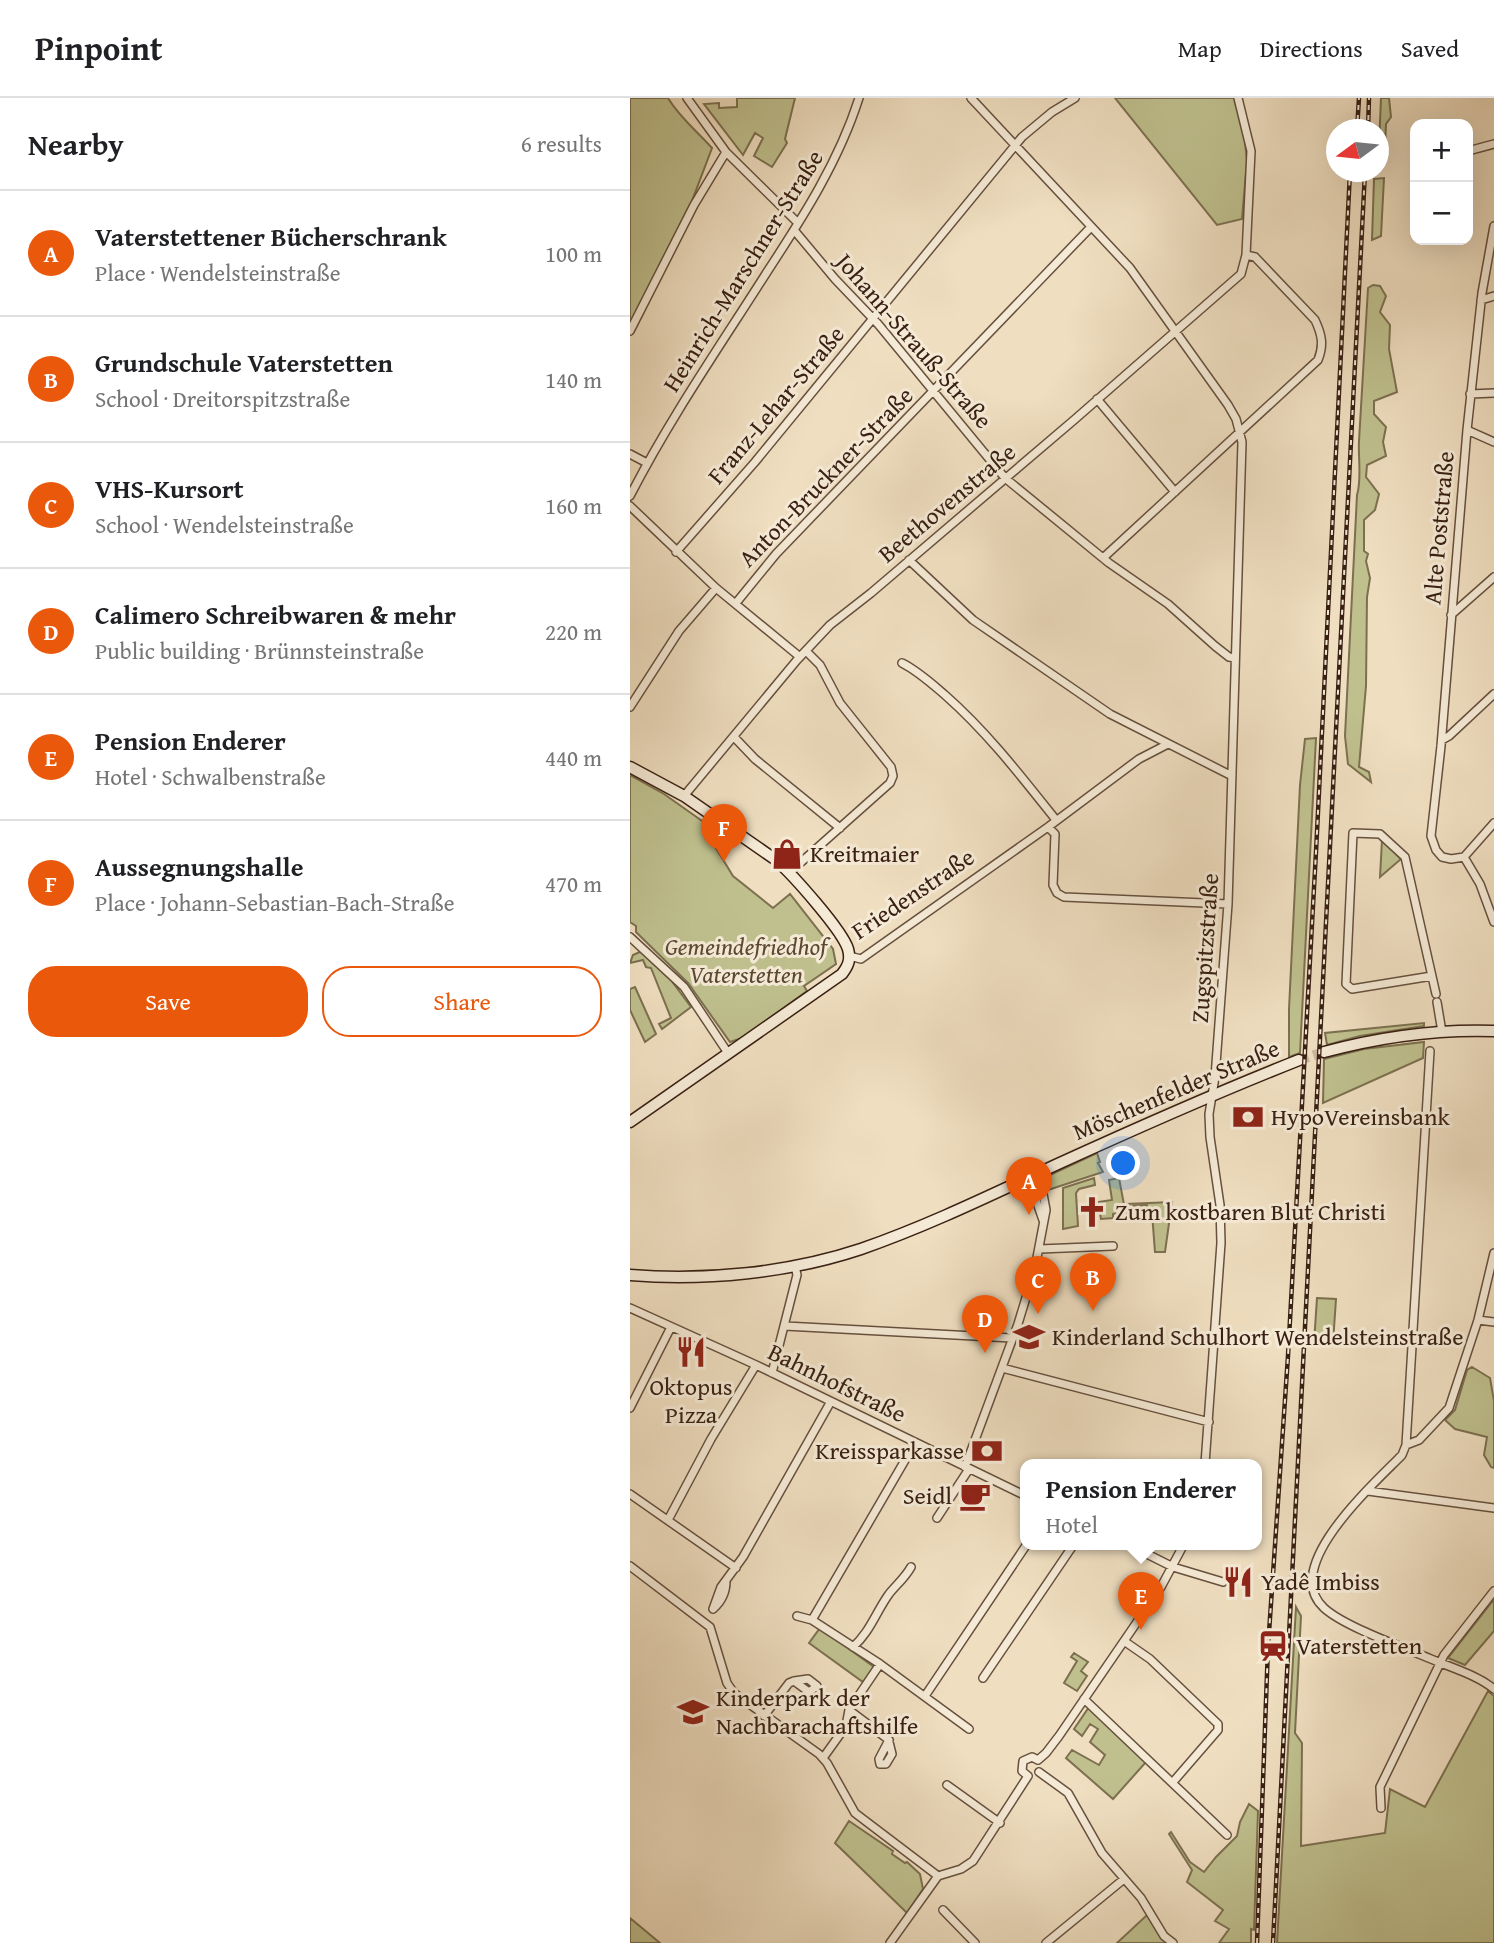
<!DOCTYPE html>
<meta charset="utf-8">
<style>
:root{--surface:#fff;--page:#f2f2f2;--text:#202124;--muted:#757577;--line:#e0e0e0;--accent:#ea580c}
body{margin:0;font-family:"Gentium Book Plus",serif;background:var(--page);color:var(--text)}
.controls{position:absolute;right:21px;top:21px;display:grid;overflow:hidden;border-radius:14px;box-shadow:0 7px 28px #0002}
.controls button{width:63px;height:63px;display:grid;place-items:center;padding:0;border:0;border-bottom:2px solid var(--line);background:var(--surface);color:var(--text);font:35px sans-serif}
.compass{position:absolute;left:696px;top:21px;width:63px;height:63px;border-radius:50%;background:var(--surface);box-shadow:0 7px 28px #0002;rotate:255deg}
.you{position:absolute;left:494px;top:1066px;width:24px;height:24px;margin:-18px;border:5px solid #fff;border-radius:50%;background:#1a73e8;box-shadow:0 0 0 10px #1a73e833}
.badge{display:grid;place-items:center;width:46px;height:46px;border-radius:50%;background:var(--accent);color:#fff;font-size:23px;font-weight:700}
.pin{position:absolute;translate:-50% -58px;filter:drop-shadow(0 2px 4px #0008)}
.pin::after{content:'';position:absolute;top:37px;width:24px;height:21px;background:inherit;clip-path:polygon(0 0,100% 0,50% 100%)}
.popup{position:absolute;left:390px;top:1361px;width:242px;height:91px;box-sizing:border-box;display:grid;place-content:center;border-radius:14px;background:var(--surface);filter:drop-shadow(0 2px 5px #0005);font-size:23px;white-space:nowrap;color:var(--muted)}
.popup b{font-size:26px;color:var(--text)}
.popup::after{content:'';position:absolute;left:50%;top:100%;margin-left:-14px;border:14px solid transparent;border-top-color:var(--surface)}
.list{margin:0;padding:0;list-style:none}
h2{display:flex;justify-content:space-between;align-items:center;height:91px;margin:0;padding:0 28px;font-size:30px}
h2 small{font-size:23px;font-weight:400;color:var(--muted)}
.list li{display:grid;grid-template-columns:46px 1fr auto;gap:21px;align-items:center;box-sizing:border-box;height:126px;padding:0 28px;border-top:2px solid var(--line)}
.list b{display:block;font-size:26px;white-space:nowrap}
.list p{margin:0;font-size:23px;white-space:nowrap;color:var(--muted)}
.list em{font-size:23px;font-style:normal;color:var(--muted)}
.actions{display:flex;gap:14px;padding:21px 28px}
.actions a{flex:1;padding:16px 0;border:2px solid var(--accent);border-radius:28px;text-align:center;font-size:24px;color:var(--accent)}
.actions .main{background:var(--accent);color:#fff}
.map{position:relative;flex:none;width:864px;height:1845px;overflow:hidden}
header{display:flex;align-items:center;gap:42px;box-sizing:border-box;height:98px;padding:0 35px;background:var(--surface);border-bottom:2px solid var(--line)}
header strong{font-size:33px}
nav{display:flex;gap:38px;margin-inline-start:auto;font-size:24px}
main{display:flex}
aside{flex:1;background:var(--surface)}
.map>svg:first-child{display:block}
.green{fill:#bfc08e;stroke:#7c7050;stroke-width:2}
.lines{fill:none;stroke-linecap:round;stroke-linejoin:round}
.secondary-tunnel{stroke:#cbb89d;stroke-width:10;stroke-dasharray:10 5;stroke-linecap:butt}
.street-casing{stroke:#66503e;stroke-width:10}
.secondary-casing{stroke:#392013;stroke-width:13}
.street{stroke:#f5ead6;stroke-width:7}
.secondary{stroke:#f5ead6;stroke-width:10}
.rail-casing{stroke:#392013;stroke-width:4.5}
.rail{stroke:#f5ead6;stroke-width:2;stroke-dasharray:5;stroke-linecap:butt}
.labels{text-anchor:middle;stroke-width:6;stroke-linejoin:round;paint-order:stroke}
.street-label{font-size:24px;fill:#392013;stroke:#f5ead6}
.poi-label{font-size:24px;fill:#392013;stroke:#f5ead6;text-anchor:start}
.park-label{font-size:24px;font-style:italic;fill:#5a4832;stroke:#f5ead6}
</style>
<header>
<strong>Pinpoint</strong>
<nav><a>Map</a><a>Directions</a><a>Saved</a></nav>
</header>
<main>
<aside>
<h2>Nearby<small>6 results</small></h2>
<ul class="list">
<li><span class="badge">A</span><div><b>Vaterstettener Bücherschrank</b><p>Place · Wendelsteinstraße</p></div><em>100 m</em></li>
<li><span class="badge">B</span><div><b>Grundschule Vaterstetten</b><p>School · Dreitorspitzstraße</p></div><em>140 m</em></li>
<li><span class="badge">C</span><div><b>VHS-Kursort</b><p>School · Wendelsteinstraße</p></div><em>160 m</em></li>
<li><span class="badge">D</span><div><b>Calimero Schreibwaren &amp; mehr</b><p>Public building · Brünnsteinstraße</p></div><em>220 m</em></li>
<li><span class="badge">E</span><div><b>Pension Enderer</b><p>Hotel · Schwalbenstraße</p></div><em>440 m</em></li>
<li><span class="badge">F</span><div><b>Aussegnungshalle</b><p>Place · Johann-Sebastian-Bach-Straße</p></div><em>470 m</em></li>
</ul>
<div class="actions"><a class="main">Save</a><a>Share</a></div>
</aside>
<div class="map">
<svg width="864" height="1845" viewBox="0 0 864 1845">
<rect width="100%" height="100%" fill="#efdec0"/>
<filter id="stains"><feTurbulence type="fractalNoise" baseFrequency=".00286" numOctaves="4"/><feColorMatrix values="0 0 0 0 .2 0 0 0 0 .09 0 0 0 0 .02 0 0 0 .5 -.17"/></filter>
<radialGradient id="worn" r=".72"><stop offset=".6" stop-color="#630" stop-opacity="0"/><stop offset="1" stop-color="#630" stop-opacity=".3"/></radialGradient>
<path class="green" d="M0,0H38C50,20 67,33 82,50L60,108L0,227Z
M107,0H165L155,41L157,45L142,69L124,58L133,40L125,35L113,57L74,6L89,5V10L107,9Z
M485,0H604L614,35L617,63L612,121L587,127Z
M751,0H759L761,19L756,26L755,48H749Z
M754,80L751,138L742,142L744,81Z
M743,187L750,188L756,198L750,214L760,227L759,251L767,294L744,303V316L756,329L753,344L756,358L737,367L736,379L749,396L745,412L734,422V453L738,456L736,463L740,480L737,499L736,588L729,669L739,674L741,684L718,666L715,638L727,397C732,381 728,361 729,343C732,292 735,241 738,190Z
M686,640L670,955L659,959V911L670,687L675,641Z
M0,677L34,696L82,730L76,738L81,742L103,778L143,810L160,796L203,851L206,866L174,888L177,893L112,940L100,944L58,885L6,834V828L0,824Z
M752,742L771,761L750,779Z
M12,853L32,870L61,909L32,931L29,926L41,920L21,870L16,869L13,862L0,865L3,857Z
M5,889L26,936L15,944L0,912V891Z
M794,925V928L730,938L697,947L695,935Z
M794,944L793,960L693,1005L694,961L734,951Z
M467,1055L470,1064L468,1065L473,1074L418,1092L420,1077Z
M464,1080L465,1087L449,1091L446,1095L448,1128L433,1131V1090Z
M489,1080L495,1112L496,1106L542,1104L535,1154H525L522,1115H517V1107L503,1108L501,1120L497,1121V1115H491L490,1112H488V1115L483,1116V1120L471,1121L468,1104L482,1102L479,1082Z
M687,1200L706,1201L703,1245H684Z
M842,1269L860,1280L864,1303V1370L861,1369L854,1357L857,1339L825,1331L815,1322L825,1312L837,1272Z
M864,1501V1533L835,1567L818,1560Z
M666,1509L671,1518L665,1635L672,1645L671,1748L755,1735L760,1691L795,1709L858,1593L864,1598V1845H647Z
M190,1530L244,1569L233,1584L179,1545Z
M444,1555L458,1564L451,1573L457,1578L447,1593L434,1585L447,1563L441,1559Z
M459,1609L516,1664L483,1701L436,1660L442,1652L469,1667L475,1657L460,1644L468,1631L460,1626L452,1638L444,1631Z
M619,1706L628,1713L624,1832L621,1831V1845H589L599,1831L585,1823L593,1812L557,1784L562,1772L539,1736L541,1734L560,1764L574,1774L586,1759L607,1738L610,1724Z
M219,1723L263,1753L262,1756L275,1765L277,1764L290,1776L293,1791L277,1815L205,1745Z
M517,1817L533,1842L538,1845H487Z
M0,1820L30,1845H0Z"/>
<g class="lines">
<path class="secondary-tunnel" d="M669,962L694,954"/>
<defs>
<path id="street" d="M57,0L96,54L168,125
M341,0L500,170L598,307L606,321L612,344L598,806L585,979L579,1016L580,1039L590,1107L591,1145L575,1366
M838,53L864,46
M164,132L205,181L248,226L375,380L479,465L538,506L585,548L599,559L605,560
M851,202L864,198
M0,233L64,107L96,54
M840,296L864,295
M467,301L545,394
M837,332L864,344
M0,356L17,365
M0,398C40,320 90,248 137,174C173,119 209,63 229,0
M0,408L86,490L170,559
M46,454L125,364L392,39L422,14L445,0
M473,460L688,262C694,247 692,237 685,222L625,159L616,157
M279,462L343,522L480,616L602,678
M106,505L146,456L461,129
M821,517L864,479
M272,565C288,573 301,585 315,597C357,634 391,678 426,722
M0,609L49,533L86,490
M105,640L125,661L210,730
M812,642L819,638L864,596
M54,698L167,562L200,527L241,495L444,322L611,176L616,157L621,53L608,0
M418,729L425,736L423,787L427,795L434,799L598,806
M834,759L821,761L812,759L806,752L801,738L811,648L837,332L852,195L864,128
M834,759L850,786L864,824
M834,759L864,725
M160,774L260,685L263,678L261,669L210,605L190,567L176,553
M0,839L54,889L98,955
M219,858L231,861L418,729L509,661L538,646
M802,878L722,891L716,886L723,735L750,736L775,759L806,896
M807,904L812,934
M800,953L776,1347L772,1357C745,1385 649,1469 694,1510C715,1529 773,1549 801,1561C822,1570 847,1577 864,1591
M398,1079L413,1122
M380,1089L404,1098
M410,1151L483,1148
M0,1210L126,1267L396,1398
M848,1222L864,1224
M155,1228L382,1240
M372,1270L579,1324
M142,1275L167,1177L165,1168
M0,1310L41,1229
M776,1347L789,1342L819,1310L848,1222L864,1155
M335,1369L388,1226L405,1170L416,1112L409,1075
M738,1393L864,1410
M0,1396L106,1470
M307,1420L339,1371
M38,1422L81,1341L126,1267
M497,1446L543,1469L593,1484
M0,1468L80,1529L97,1585L104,1595L189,1656L197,1665L225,1715L308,1778
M96,1483C96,1494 91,1504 83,1511L91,1489L113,1459L200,1305
M167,1518L182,1522L250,1566L339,1631
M182,1522L285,1345
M494,1543L520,1561L588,1626V1632L543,1684
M223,1549C240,1534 246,1514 259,1496C266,1487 275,1480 281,1469
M353,1580L444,1446
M295,1598L397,1446
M454,1601L597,1737
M219,1612L250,1566
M134,1618L159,1585L164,1583L179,1594L187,1588L178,1581L164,1583
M193,1660L216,1628L219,1612L259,1642L249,1661L250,1666H256L262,1656L259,1644
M408,1662L416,1655L429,1638L531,1489L554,1446
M409,1674L438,1695L472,1755L511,1800L534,1838L543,1845
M398,1678L392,1673L393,1663L402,1659L408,1662
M317,1687L370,1725
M751,1710L750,1689L814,1557L864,1493
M313,1812L345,1845
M260,1845L308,1778L331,1771L343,1763L398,1678
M416,1845L494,1781"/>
<path id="secondary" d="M0,669L54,698L146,762C163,777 212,832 218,851C221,862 218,868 212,876L0,1024
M694,954C750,939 806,931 864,933
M0,1177C76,1183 159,1175 231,1151C300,1127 365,1095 430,1065C509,1029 588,994 669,962"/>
</defs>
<use href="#street" class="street-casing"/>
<use href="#secondary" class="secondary-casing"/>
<use href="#street" class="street"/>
<use href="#secondary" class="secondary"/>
<defs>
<path id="rail" d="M727,32L729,0
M738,32L739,0
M627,1845L638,1549L658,1258L686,754L720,74
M643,1845L735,74"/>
</defs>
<use href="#rail" class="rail-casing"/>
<use href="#rail" class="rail"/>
</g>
<defs>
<symbol id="shop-bare" viewBox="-9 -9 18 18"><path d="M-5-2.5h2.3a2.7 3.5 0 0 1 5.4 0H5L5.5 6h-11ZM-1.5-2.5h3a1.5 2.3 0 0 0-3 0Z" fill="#8f2418" stroke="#f5ead6" stroke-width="2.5" paint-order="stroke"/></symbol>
<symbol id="bank-bare" viewBox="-9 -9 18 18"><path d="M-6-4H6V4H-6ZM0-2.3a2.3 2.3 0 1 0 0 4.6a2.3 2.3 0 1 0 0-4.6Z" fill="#8f2418" stroke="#f5ead6" stroke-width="2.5" paint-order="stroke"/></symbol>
<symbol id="church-bare" viewBox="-9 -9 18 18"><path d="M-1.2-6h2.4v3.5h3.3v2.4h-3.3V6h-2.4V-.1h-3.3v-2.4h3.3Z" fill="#8f2418" stroke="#f5ead6" stroke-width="2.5" paint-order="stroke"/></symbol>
<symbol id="school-bare" viewBox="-9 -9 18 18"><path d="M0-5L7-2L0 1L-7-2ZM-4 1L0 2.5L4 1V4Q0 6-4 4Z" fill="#8f2418" stroke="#f5ead6" stroke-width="2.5" paint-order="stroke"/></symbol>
<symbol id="restaurant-bare" viewBox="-9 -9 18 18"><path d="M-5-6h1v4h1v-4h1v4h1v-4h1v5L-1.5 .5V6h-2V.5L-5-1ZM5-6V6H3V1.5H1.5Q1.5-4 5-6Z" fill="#8f2418" stroke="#f5ead6" stroke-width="2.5" paint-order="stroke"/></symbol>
<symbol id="cafe-bare" viewBox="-9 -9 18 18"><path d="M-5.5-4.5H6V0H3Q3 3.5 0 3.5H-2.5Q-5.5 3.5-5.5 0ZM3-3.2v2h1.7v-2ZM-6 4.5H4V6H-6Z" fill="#8f2418" stroke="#f5ead6" stroke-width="2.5" paint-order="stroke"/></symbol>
<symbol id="station-bare" viewBox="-9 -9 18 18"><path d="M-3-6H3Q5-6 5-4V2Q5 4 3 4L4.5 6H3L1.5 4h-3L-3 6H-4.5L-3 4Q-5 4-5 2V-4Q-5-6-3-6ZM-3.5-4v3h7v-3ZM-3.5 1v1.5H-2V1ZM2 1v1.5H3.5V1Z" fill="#8f2418" stroke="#f5ead6" stroke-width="2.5" paint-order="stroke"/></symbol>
</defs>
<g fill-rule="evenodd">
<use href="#shop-bare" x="135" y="734" width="44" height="44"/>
<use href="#bank-bare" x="596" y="997" width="44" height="44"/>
<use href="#church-bare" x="440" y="1092" width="44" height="44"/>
<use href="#school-bare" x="377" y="1217" width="44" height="44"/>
<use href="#restaurant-bare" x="39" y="1232" width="44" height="44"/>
<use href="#bank-bare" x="335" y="1331" width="44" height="44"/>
<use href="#cafe-bare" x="323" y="1376" width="44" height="44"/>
<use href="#restaurant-bare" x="586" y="1462" width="44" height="44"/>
<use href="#station-bare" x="621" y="1526" width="44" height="44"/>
<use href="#school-bare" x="41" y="1592" width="44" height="44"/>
</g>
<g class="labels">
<g class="street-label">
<text transform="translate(113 173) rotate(-58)" y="8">Heinrich-Marschner-Straße</text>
<text transform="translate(284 243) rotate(49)" y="8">Johann-Strauß-Straße</text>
<text transform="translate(146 307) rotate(-50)" y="8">Franz-Lehar-Straße</text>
<text transform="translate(196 379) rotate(-46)" y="8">Anton-Bruckner-Straße</text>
<text transform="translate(317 405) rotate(-40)" y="8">Beethovenstraße</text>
<text transform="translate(809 430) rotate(-85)" y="8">Alte Poststraße</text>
<text transform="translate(283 796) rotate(-34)" y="8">Friedenstraße</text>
<text transform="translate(575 850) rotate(-86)" y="8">Zugspitzstraße</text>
<text transform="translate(546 992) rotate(-23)" y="8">Möschenfelder Straße</text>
<text transform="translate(207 1285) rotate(26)" y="8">Bahnhofstraße</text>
</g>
<g class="poi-label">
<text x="180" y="764">Kreitmaier</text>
<text x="641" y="1027">HypoVereinsbank</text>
<text x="485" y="1122">Zum kostbaren Blut Christi</text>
<text x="422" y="1247">Kinderland Schulhort Wendelsteinstraße</text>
<text x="61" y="1297" text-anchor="middle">Oktopus<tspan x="61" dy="28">Pizza</tspan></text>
<text x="334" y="1361" text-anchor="end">Kreissparkasse</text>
<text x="322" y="1406" text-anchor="end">Seidl</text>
<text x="631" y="1492">Yadê Imbiss</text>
<text x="666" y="1556">Vaterstetten</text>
<text x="86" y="1608">Kinderpark der<tspan x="86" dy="28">Nachbarachaftshilfe</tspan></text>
</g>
<g class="park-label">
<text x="116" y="857">Gemeindefriedhof<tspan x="116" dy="28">Vaterstetten</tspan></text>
</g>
</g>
<rect width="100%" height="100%" filter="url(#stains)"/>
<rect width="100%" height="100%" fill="url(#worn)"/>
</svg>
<div class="controls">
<button>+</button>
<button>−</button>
</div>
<svg class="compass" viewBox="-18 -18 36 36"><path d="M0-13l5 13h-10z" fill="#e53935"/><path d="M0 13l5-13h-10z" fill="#757577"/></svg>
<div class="you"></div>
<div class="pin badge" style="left:399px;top:1117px">A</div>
<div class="pin badge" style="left:463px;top:1213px">B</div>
<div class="pin badge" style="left:408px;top:1216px">C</div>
<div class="pin badge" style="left:355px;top:1255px">D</div>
<div class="pin badge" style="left:511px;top:1532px">E</div>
<div class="popup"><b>Pension Enderer</b>Hotel</div>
<div class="pin badge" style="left:94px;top:764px">F</div>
</div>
</main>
